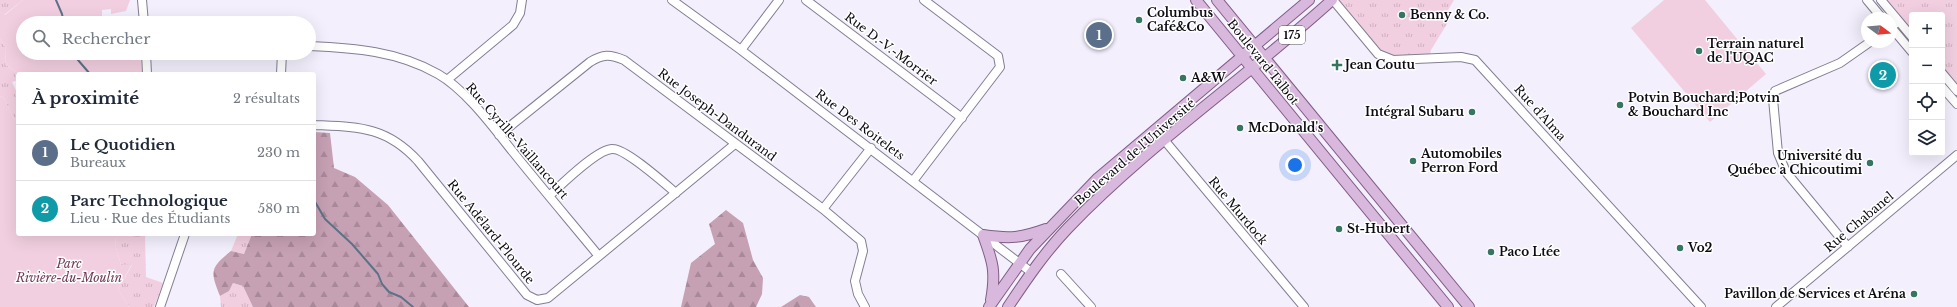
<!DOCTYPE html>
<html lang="fr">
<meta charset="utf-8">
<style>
:root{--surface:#fff;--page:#f6f6f7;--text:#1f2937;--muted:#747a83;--line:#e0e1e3;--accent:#2563eb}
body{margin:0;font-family:"Libre Baskerville",serif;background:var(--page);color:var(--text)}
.controls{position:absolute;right:12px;top:12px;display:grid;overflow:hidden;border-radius:4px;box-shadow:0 4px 16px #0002}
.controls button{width:36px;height:36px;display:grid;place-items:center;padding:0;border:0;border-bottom:1px solid var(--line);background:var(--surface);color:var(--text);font:20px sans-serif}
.compass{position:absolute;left:1861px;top:12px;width:36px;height:36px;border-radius:50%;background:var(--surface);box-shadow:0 4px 16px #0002;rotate:106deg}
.you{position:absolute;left:1295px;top:165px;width:14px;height:14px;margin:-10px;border:3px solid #fff;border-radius:50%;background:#1a73e8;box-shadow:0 0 0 6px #1a73e833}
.badge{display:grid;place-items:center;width:26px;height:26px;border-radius:50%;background:var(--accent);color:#fff;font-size:13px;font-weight:700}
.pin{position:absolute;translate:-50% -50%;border:2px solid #fff;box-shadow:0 1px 4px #0006}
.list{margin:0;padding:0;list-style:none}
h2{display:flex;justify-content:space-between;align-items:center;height:52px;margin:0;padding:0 16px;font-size:17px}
h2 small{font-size:13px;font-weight:400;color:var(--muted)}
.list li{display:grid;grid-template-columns:26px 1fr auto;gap:12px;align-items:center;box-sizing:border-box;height:56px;padding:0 16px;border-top:1px solid var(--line)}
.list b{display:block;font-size:15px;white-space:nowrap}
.list p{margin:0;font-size:13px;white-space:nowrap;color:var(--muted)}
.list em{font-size:13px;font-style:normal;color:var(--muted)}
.icon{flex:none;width:22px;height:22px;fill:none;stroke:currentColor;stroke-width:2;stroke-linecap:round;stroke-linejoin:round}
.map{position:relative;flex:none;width:1957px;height:307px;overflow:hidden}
.search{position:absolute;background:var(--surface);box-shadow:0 4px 16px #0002;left:16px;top:16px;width:300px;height:44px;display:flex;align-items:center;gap:10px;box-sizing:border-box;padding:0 14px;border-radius:22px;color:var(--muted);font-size:15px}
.panel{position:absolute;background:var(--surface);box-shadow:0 4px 16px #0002;left:16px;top:72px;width:300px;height:164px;border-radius:4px}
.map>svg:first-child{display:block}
.grass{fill:url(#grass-tufts)}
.forest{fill:url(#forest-firs)}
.park{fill:#f2cfe0}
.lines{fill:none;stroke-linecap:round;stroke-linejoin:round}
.stream{stroke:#5e7287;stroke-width:2}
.minor-casing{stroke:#837e93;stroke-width:10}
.major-casing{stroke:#805d87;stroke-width:12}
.minor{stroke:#fff;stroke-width:8}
.major{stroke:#d9b8dd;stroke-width:10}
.poi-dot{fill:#357562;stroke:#fff;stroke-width:1.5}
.labels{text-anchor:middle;stroke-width:3;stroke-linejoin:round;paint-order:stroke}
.shield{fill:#fff;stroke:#555459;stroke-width:1}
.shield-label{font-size:11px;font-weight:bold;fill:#0c0a12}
.poi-label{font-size:12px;font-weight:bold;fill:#0c0a12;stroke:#fff;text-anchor:start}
.street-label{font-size:12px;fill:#0c0a12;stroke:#fff}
.park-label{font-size:12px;font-style:italic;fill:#6f3b57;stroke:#fff}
</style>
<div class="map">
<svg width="1957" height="307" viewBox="0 0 1957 307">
<defs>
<pattern id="grass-tufts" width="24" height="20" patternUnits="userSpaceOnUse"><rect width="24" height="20" fill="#f2cfe0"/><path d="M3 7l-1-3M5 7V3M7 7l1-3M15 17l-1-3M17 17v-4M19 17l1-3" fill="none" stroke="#ceb0bf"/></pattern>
<pattern id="forest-firs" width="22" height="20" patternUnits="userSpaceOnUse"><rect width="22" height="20" fill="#c6a0b3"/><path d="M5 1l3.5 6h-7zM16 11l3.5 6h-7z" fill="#a98899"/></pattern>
</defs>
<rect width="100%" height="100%" fill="#f3effd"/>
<path class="grass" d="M0,0H23L4,15L0,12Z
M1333,0H1454L1444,17L1450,19L1431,50L1429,58L1393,60L1378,54Z
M1881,0H1957V91L1942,73V15H1912V38Z
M0,39L6,48L5,64L19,74L18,80L12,82L18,95V122L13,118L4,98L0,96Z
M115,234H145L146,277L163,283L154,307H129L118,289L132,265H121L116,248Z
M238,234H252L244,254L231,251Z
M233,283L243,286L253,307H221L220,296L229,291Z"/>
<path class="forest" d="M314,132L330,133L334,168L355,177L388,205L469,307H253L243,286L233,283L229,291L220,296C210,271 210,268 231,251L244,254L252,234H314Z
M726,210L743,223L753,260L763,278L762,294L756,307H681L691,263L715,244L709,224Z
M800,295L809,297L816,307H781Z"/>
<path class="park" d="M23,0H130L126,11L111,14V9L102,10V16H91V23H23V53H100L108,58L114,57L116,53L117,57H124L123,53H140L142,74H19L5,64L6,48L0,39V12L5,15Z
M1664,0H1705L1766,74L1710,122L1631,28Z
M0,96L4,98L13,118L18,122V234H115L116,248L121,265L132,264L118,289L129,307H0Z"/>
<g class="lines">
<path class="stream" d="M56,0L62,14L64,23
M72,53L90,74
M314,200L325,219L352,244L378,274L382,284L389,292L401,297L413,307"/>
<defs>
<path id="minor" d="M142,0L144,23
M672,0L741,50L1031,272
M806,0L962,118
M1333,0L1378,54L1393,60L1461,57L1475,60L1701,307
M1867,0L1882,18
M1881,0L1912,37
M1898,22L1891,27L1912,52
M309,46C354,48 398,51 438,74C466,90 493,127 513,152C541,187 570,221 598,255
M741,50L779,0
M146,53L147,74
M1942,73L1957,91
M281,74L282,53
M447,80L513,25L520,13L522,0
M1942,87L1957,104
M314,125C358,127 386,126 418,161L527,295L537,300L548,298L735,144
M1155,129L1304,307
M499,135L590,62C603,54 610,54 624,60L823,209L861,241L863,251L855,281L858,294L865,307
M913,181L1000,67L998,56L924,0
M549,196C561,185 598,148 613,149C626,149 664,183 676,193
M823,209L871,148
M1848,247L1786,172L1778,153L1773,99L1775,91L1840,63L1870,42
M1061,274L1091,307
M160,307L185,234
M1776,307L1957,155"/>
<path id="major" d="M1196,0L1448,307
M1217,0L1469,307
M991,300C996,272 993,262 983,235C1010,239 1021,238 1046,229
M989,307L1030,249L1098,178L1309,0
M1008,307C1026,280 1045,252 1068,228C1149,144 1246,78 1332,0"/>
</defs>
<use href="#minor" class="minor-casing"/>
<use href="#major" class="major-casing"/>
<use href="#minor" class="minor"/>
<use href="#major" class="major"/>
</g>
<g class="poi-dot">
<circle cx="1402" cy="15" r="4"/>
<circle cx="1139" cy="20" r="4"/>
<circle cx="1699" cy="51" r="4"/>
<path d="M1335 59h4v4h4v4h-4v4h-4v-4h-4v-4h4z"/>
<circle cx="1183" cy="78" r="4"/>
<circle cx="1620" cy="105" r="4"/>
<circle cx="1472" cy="112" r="4"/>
<circle cx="1240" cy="128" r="4"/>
<circle cx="1413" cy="161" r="4"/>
<circle cx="1870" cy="163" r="4"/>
<circle cx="1339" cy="229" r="4"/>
<circle cx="1680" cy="248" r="4"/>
<circle cx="1491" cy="252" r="4"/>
<circle cx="1914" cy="294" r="4"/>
</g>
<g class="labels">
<rect class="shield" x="1279" y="26" width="26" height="18" rx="3"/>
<g class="shield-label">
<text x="1292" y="39">175</text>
</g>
<g class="poi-label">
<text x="1147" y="17">Columbus<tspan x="1147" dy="14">Café&amp;Co</tspan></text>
<text x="1410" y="19">Benny &amp; Co.</text>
<text x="1707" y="48">Terrain naturel<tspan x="1707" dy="14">de l'UQAC</tspan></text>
<text x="1345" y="69">Jean Coutu</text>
<text x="1191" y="82">A&amp;W</text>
<text x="1628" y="102">Potvin Bouchard;Potvin<tspan x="1628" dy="14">&amp; Bouchard Inc</tspan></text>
<text x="1464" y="116" text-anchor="end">Intégral Subaru</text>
<text x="1248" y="132">McDonald's</text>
<text x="1421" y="158">Automobiles<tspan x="1421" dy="14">Perron Ford</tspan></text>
<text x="1862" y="160" text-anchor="end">Université du<tspan x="1862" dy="14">Québec à Chicoutimi</tspan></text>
<text x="1347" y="233">St-Hubert</text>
<text x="1688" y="252">Vo2</text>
<text x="1499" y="256">Paco Ltée</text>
<text x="1906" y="298" text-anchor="end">Pavillon de Services et Aréna</text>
</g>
<g class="street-label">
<text transform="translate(891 49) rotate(37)" y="4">Rue D.-V.-Morrier</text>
<text transform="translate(1263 62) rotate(51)" y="4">Boulevard Talbot</text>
<text transform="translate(1540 113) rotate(48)" y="4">Rue d'Alma</text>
<text transform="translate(717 115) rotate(37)" y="4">Rue Joseph-Dandurand</text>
<text transform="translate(860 125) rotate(37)" y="4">Rue Des Roitelets</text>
<text transform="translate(517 141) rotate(49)" y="4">Rue Cyrille-Vaillancourt</text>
<text transform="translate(1135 152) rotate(-41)" y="4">Boulevard de l'Université</text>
<text transform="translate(1238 211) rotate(50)" y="4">Rue Murdock</text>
<text transform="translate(1859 222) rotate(-40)" y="4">Rue Chabanel</text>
<text transform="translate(491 232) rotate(51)" y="4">Rue Adélard-Plourde</text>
</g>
<g class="park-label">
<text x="69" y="268">Parc<tspan x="69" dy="14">Rivière-du-Moulin</tspan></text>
</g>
</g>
</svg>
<div class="controls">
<button>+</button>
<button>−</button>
<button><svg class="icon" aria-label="locate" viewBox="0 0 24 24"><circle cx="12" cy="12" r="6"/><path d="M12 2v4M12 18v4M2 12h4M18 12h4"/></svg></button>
<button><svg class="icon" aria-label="layers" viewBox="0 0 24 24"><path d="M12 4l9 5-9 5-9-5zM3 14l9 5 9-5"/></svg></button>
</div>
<svg class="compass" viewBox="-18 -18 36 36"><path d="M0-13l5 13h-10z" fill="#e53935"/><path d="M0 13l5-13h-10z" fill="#747a83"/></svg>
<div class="you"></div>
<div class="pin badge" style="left:1099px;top:35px;background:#5c6f8a">1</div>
<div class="pin badge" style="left:1883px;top:75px;background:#0f9aa8">2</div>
<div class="search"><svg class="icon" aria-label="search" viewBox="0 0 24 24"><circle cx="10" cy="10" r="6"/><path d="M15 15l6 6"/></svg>Rechercher</div>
<section class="panel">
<h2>À proximité<small>2 résultats</small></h2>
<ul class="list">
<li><span class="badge" style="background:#5c6f8a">1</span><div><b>Le Quotidien</b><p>Bureaux</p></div><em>230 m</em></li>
<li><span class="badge" style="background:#0f9aa8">2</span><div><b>Parc Technologique</b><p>Lieu · Rue des Étudiants</p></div><em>580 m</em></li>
</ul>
</section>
</div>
